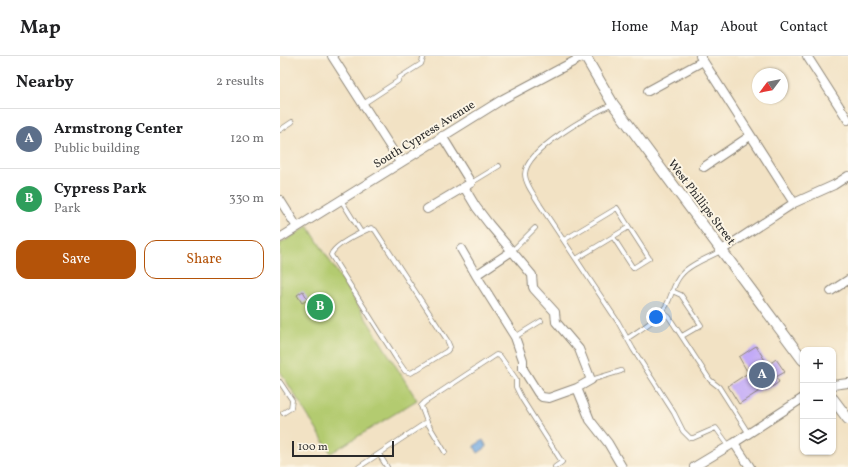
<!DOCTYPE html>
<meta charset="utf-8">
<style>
:root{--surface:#fff;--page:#f6f6f6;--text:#202124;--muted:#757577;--line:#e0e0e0;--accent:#b45309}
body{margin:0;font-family:Vollkorn,serif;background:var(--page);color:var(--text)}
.controls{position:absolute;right:12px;bottom:12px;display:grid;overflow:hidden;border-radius:8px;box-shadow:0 1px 3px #0004}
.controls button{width:36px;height:36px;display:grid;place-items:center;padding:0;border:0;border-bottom:1px solid var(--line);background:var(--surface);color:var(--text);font:20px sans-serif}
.compass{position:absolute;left:472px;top:12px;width:36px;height:36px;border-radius:50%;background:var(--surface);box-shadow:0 1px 3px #0004;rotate:238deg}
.scale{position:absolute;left:12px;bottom:10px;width:102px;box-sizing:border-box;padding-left:4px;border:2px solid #2b2b2b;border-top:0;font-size:11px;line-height:14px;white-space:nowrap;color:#2b2b2b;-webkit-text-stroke:3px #fcf5e5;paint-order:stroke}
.you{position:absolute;left:376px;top:261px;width:14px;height:14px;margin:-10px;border:3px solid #fff;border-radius:50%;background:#1a73e8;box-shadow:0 0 0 6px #1a73e833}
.badge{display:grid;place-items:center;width:26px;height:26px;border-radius:50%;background:var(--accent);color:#fff;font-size:13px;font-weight:700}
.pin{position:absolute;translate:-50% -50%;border:2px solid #fff;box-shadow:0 1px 4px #0006}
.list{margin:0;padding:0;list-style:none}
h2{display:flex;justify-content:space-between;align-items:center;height:52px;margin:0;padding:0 16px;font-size:17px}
h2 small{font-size:13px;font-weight:400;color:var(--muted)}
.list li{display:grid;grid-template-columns:26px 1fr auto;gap:12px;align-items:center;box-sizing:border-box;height:60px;padding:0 16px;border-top:1px solid var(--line)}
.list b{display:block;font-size:15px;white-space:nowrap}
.list p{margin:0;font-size:13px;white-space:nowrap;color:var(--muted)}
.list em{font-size:13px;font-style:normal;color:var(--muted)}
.actions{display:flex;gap:8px;padding:12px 16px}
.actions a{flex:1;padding:9px 0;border:1px solid var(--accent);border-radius:12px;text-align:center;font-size:14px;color:var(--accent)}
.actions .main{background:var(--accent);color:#fff}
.icon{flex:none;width:22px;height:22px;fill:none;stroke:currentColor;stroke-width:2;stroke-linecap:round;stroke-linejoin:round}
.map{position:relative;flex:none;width:568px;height:411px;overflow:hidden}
header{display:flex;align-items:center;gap:24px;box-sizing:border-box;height:56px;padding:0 20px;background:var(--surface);border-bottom:1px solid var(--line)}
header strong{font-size:19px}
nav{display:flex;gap:22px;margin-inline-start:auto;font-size:14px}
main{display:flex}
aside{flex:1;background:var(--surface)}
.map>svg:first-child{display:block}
.green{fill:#b3cb70;stroke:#6f7b4e}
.water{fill:#73a9e1;stroke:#4f6a86}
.building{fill:#c2aaf7}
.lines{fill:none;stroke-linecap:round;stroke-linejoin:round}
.service-casing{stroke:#8e8678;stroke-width:5.5}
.minor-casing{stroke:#8e8678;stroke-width:10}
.tertiary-casing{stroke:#8e8678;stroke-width:12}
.service{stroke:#fff;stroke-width:4}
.minor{stroke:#fff;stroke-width:8}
.tertiary{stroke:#fff;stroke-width:10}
.labels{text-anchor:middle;stroke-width:4;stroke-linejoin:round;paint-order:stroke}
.street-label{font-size:12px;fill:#2b2b2b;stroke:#fcf5e5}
</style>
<header>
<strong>Map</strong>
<nav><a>Home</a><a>Map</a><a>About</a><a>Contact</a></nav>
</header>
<main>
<aside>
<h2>Nearby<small>2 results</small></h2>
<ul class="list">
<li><span class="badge" style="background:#5c6f8a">A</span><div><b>Armstrong Center</b><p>Public building</p></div><em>120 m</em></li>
<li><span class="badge" style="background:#2e9e5b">B</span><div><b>Cypress Park</b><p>Park</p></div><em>330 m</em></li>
</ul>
<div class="actions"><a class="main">Save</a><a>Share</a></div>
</aside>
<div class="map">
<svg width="568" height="411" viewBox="0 0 568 411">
<rect width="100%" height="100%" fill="#fcf5e5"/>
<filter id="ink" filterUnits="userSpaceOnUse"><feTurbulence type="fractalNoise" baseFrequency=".025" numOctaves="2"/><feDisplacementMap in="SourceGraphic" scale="8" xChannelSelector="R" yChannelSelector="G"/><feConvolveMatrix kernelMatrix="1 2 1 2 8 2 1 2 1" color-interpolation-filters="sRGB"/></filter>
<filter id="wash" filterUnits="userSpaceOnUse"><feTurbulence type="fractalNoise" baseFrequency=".012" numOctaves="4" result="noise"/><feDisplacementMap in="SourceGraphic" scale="16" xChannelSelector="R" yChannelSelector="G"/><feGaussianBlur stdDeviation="0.9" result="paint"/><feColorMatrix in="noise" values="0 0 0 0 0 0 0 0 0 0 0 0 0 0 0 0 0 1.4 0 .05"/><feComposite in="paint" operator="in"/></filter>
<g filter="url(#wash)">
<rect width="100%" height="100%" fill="#f2e2c4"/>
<path class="green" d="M28,170L137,344L51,397L0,315V188Z"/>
<path class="water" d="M203,384L207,391L198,397L194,390Z"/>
<g id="blocks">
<path class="building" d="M23,235L28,244L22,247L17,239Z
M476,290L488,309L496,303L505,316L496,321L499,326L495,329L485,334L484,332L459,348L448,330L468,317L459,301Z"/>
</g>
</g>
<g filter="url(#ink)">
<use href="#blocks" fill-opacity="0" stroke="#8e8678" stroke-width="1"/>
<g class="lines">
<defs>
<path id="service" d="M83,48L118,25L119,22L141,8L144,0
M333,48C312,58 246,93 245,118C245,128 255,140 260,149L338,266L353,293L394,357L403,375L410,382H413L436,372L449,390
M0,74L12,66
M191,127L219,110
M61,144L81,176
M91,172L95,174L167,284L170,291L167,295L131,317L125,315L116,302L51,199C54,189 82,176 91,172Z
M333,181L353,212L369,202L349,171
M284,184L337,152L349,171L296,203
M232,195L255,172
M392,235L401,239L421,269L402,280
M382,256L389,261L430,324L439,331L469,378
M235,281L261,265
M348,282C361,273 377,264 386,250C392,240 393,228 401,219C410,208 428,202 441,195
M311,324L341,315
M0,326L12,344L11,352L3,357
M147,366L165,396
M99,398L107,411
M79,411L147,366L141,350L145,346L216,299L220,300L236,323V331L242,343L282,406L275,411"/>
<path id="minor" d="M52,0L120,106
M420,0L514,147
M527,0L568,64
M368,35L423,5
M162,80L191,127L184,131
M424,111L470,80
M0,144L17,171
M147,153L184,131L196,151L209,168L252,219L253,231L254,233L275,256L276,266L299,293L311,324L297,332
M0,182L223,43L304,0
M181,193L196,219L232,195
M442,194L514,147L554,129L568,120
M196,219L235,281L243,304V313L258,337L262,341L269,342L297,332L310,364L328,387L342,411
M551,235L568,224
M553,329L568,327
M454,387L470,411
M414,411L454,387L523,342"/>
<path id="tertiary" d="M305,0L333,48L523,304
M553,343L568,363"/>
</defs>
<use href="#service" class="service-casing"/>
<use href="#minor" class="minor-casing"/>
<use href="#tertiary" class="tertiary-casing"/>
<use href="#service" class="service"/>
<use href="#minor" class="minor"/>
<use href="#tertiary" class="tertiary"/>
</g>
</g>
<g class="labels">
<g class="street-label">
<text transform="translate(144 78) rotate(-32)" y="4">South Cypress Avenue</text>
<text transform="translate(422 146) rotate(53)" y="4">West Phillips Street</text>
</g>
</g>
</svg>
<div class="controls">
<button>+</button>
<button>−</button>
<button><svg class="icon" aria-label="layers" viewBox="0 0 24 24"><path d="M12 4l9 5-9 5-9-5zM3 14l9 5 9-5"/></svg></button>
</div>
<svg class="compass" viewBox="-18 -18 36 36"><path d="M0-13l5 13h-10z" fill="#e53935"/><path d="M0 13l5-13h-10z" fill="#757577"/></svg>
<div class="scale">100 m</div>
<div class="you"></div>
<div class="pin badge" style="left:482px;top:319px;background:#5c6f8a">A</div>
<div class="pin badge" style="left:40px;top:251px;background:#2e9e5b">B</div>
</div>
</main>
